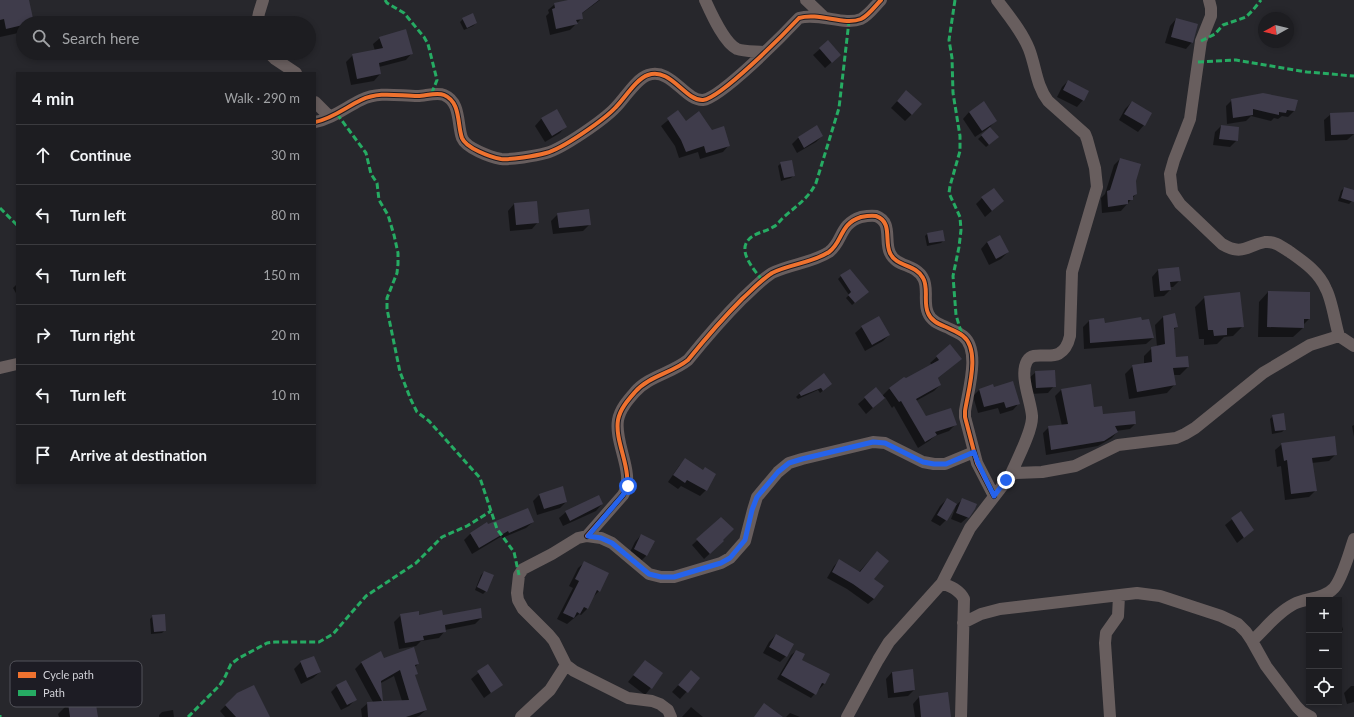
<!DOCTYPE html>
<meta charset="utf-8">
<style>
:root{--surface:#1d1d21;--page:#2a2a2e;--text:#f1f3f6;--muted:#a0a2a5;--line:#3b3b3f}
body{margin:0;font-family:Lato,sans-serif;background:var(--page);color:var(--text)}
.controls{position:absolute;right:12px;bottom:12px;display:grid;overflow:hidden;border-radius:0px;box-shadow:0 2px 6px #0003}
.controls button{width:36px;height:36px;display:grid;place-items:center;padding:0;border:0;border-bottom:1px solid var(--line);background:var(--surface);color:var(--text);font:20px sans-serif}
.compass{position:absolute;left:1258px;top:12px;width:36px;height:36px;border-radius:50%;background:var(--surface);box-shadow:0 2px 6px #0003;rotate:262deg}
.stop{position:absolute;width:12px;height:12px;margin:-9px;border:3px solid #2563eb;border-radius:50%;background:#fff}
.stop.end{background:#2563eb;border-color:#fff;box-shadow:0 1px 4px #0008}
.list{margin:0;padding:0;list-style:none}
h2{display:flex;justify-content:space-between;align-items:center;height:52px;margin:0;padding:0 16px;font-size:17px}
h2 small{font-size:13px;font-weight:400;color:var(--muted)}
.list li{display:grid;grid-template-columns:26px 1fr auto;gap:12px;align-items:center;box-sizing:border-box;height:60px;padding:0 16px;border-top:1px solid var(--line)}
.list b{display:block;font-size:15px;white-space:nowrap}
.list em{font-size:13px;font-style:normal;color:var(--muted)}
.icon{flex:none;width:22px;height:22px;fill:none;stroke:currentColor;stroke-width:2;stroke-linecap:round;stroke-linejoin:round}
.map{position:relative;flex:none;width:1354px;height:717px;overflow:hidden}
.search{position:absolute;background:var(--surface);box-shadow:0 2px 6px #0003;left:16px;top:16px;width:300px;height:44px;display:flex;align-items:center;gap:10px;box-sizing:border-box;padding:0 14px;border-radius:22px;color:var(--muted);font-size:15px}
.panel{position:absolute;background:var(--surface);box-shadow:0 2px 6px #0003;left:16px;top:72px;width:300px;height:412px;border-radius:0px}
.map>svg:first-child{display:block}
.shadow{fill:#0007;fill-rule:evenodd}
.building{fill:#3f3c4b;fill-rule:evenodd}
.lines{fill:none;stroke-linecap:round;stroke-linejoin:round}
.minor{stroke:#685e5e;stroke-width:12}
.quiet{stroke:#26ab63;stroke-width:3;stroke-dasharray:6 3;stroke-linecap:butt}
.cycleway-casing{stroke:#1d1c24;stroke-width:6}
.cycleway{stroke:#ef722f;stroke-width:4}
.route{stroke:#2563eb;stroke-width:5}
.key{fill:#1d1c24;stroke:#53535a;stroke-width:1}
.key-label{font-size:11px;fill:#d2d2d8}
</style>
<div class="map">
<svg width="1354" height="717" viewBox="0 0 1354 717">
<rect width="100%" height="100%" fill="#27272c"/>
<path class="shadow" d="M0,0H28L32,23H23V32L0,37Z
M573,0H600L581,14L582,18L570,30L550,35L546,16L549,13L548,10L555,4Z
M463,19L476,23L473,26L464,30L460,22Z
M1176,19L1192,42L1186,49L1165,43L1170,26Z
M380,38L412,53L406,60L379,67L380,74L374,81L351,85L346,62L353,55L375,51L373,44Z
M828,42L833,61L825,68L813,55Z
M1068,81L1083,100L1077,107L1057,97L1062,87Z
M906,91L912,114L905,121L891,108Z
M1232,100L1294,111L1288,117L1282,116L1278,119L1274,118L1271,121L1251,116L1246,121L1227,124L1226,106Z
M1132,102L1144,125L1138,132L1119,120L1125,109Z
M556,110L566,126L560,133L545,142L535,126L541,119Z
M678,112L685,122L711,132L729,145L723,152L700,159L698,152L679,158L675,146L661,126Z
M969,112L996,120L990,127L975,137L963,119Z
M1353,113L1354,134L1347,140L1325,141L1324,120L1331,114Z
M1221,126L1237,140L1230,147L1213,145L1215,132Z
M817,127L822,136L816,142L797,153L792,144L798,138Z
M990,128L995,140L986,147L978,139Z
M1120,159L1135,181L1136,194L1121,211L1102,213L1101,198L1105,194L1114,165Z
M781,163L794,175L791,178L781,181L778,166Z
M1344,188L1354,191L1352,201L1349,204L1338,201L1341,191Z
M982,198L1003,201L985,217L976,204Z
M536,202L538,222L532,229L510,231L508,211L514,204Z
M558,214L590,224L583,231L553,234L551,221Z
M928,233L944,240L941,243L927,246L925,236Z
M987,242L1008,252L1001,259L989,265L981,249Z
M1158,270L1180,280L1173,287H1170V290L1164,296L1154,297L1152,277Z
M841,276L864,295L852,305L846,298L849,295L838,279Z
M17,284V295L13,288Z
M1268,292L1309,319L1303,325V328L1293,337H1258L1259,302Z
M1205,297L1243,326L1233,336L1224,337L1217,344L1204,345V339H1199L1195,307Z
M1163,317L1177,327L1173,330L1176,358L1188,367L1180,375H1173L1175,384L1167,393L1129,399L1125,374L1133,366L1144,364V356L1152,348L1157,347L1155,325Z
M1089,321L1104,324L1153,338L1146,344L1084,349L1083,327Z
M862,327L889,335L883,341L865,351L855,333Z
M950,345L961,359L937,379L940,385L934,391L916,401L926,417L955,425L949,431L935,436L929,441L918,448L894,406L892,408L885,397L866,414L858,404L865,398L882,396L890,388L932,365L930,363Z
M1036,372L1054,386L1048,393L1030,394L1029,378Z
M824,375L828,387L820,393L818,390L798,399L796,397L799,394Z
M1090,386L1094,408L1102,415L1135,424L1130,429L1116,431L1117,432L1112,438L1098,446L1046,455L1043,433L1049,427L1062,426L1055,396L1061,390Z
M993,388L1019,403L1013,410L1000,414L998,408L978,413L973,396L979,390Z
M1273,416L1285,429L1282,432L1272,434L1270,419Z
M1354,425V437L1352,426Z
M1282,444L1336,454L1329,461L1312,463L1316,490L1309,497L1285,500L1281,466L1277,467L1275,450Z
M685,460L706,490L700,496L681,486L678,489L668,482L679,466Z
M539,495L566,502L560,508L537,515L533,501Z
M947,499L956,505L962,500L968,517L961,523L951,519L956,506L946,520L940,526L931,521L940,506Z
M602,504L596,511L563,526L559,518L566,512Z
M1241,512L1253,530L1237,543L1225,525Z
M721,518L718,546L704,559L692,545Z
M533,522L526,528L502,538V536L472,554L464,540L470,534L487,526Z
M641,535L646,556L640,562L628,556L635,542Z
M877,552L873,580L874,599L868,604L847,589L827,578L834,566L839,561L859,572Z
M585,562L599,591L593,597L587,609L581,615L579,614L567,624L557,619L573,588L569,586L578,568Z
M484,572L486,591L483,594L475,590L481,575Z
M401,615L442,616L481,618L475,624L445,630V631L439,638L421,641L416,646L399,649L394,622Z
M153,616L165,630L162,633L151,634L150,619Z
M1339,619H1340L1343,630L1339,633Z
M776,635L786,656L780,662L763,653L769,642Z
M796,651L801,660L828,675L824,684L811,698L777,679L791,655Z
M380,653L383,659L418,664L415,667L417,673L414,676L426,710L419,716L416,717H362L361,709L368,703L373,702L355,669L361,663ZM394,676L402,701L382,702L381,683Z
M645,661L662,674L645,695L628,682Z
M301,662L320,672L313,678L301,684L294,669Z
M488,665L501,685L484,698L471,679Z
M691,671L699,678L680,699L672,692Z
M892,672L914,690L908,696L888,698L886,679Z
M337,686L356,699L349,706L341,710L331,692Z
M1351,686H1354V702L1347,704L1344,693Z
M238,693L269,717H225L220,711Z
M919,697L950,717H915L913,704Z
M68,704L97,717H59L58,714Z
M691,707L703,717H682Z
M173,710L174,717H159V715L162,712Z
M790,713L800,717H786Z"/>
<path class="building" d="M0,0H29L34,23H23V25L6,29L4,19L0,20Z
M568,0H599L582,13L583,19L576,20L578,24L556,29L552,9L555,8L554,3Z
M473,13L477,23L467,28L462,18Z
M1176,18L1198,24L1193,43L1171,37Z
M406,29L413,54L379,63L381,74L357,79L352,54L383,48L379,37Z
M828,40L841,55L832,63L819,48Z
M1068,80L1089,91L1084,101L1063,90Z
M906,90L922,104L912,115L897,101Z
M1263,93L1298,100L1295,111L1287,110L1286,113L1279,112V115L1253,109V115L1233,118L1231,99Z
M984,101L997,121L982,131L969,112Z
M1132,101L1152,113L1145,126L1124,114Z
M557,109L567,127L552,136L541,118Z
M678,110L686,121L699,111L712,130L724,126L730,146L706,153L704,146L686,152L681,140L667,118Z
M1354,112V134L1331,135L1330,113Z
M817,125L823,136L804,148L798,137Z
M1221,125L1239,127L1238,141L1219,139Z
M990,127L999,137L989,145L981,135Z
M1120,158L1141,164L1136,181L1137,194L1133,196V200H1128V204L1108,207L1107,191L1110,190Z
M792,160L795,176L784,178L780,162Z
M1344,187L1354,190V202L1341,198Z
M994,188L1004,201L992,211L981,197Z
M537,201L539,223L516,225L514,203Z
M589,209L591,225L559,228L557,213Z
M943,230L945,241L929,243L927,233Z
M1000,235L1009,252L996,259L987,242Z
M1179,267L1181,281L1170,282L1171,290L1160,291L1158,269Z
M850,269L869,292L855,303L848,295L851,292L840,275Z
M1268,291L1310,292V319H1304V328L1267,327Z
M1240,292L1244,327L1227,328V335L1214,336L1213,330H1208L1204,296Z
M1175,313L1178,327L1174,328L1176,357L1188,356L1189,367L1173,368L1176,385L1137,392L1132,365L1152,362L1151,347L1165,344L1163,316Z
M879,316L890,335L872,345L861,326Z
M1141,317L1142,320L1149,319L1154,338L1090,343L1089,320L1104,318L1105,323Z
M950,344L962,359L938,378L941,385L916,399L926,416L951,408L957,425L935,432L937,435L925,442L901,401L899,402L889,388L904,377L906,378L939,360L936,356Z
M1055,370L1056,387L1036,388L1035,371Z
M824,373L832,384L823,391L821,388L801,396L799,393Z
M1013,381L1020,404L1006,408L1004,402L984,407L979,389L993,384L994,387Z
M1091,384L1094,407L1102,406L1103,414L1135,411L1136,424L1115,426L1118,432L1104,441L1051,450L1048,426L1068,424L1061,389Z
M876,387L885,398L873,408L864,397Z
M1284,413L1286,430L1275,431L1272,415Z
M1335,436L1337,455L1312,458L1317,491L1291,494L1287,460L1284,461L1281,443Z
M685,458L703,470L705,467L716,474L707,491L687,480L685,483L673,475Z
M563,486L567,502L544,509L539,494Z
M599,495L603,504L570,521L565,511Z
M947,498L957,504L947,521L937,515Z
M962,498L977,504L975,509L969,518L956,513Z
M528,508L534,522L509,533L508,531L479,548L470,533L487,522L488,524Z
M1241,511L1254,530L1244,538L1231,518Z
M721,517L734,529L723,540L724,541L710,554L696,539Z
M641,534L655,541L647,556L634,549Z
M877,551L889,561L874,579L884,586L874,599L853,584L832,572L839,559L860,572Z
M584,561L609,573L600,592L597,590L588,609L584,607L580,614L577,612L574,618L563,613L579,581L575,579Z
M484,571L494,575L487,592L477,587Z
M481,608L482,618L445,625L446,632L423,636L424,640L405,643L400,614L419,611V615L442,610L443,615Z
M165,614L166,631L154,632L152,615Z
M776,634L794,644L787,657L769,647Z
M414,647L419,664L415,665L418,674L415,675L427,710L406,717H368L367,702L382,701L361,662L381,651L384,658ZM400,670L409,700L383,701L381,681Z
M796,650L805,654L802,660L830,674L825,684L822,683L816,695L781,675Z
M314,656L321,672L307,678L300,661Z
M645,660L663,673L652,689L633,675Z
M488,664L503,685L491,693L477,671Z
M913,669L915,690L894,693L892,672Z
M691,670L700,678L688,693L678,685Z
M346,680L357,700L347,705L336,685Z
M254,685L270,717H236L225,705L237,693Z
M948,692L951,717H921L919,696Z
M95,698L98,717H70L68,703Z
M764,703L783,717H754Z"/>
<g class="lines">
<path class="minor" d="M705,0C711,13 724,43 737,49C745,52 756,51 764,52
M806,0L824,17
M997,0C1008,15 1022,31 1029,49C1036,67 1036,85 1048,101L1085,134L1087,139L1095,168L1097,187L1072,272L1070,336C1062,370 1036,346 1027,361C1019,375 1031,401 1032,416C1033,430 1016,462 1010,476
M1209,0L1211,8V16L1201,41L1190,119L1174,160L1170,174L1172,192L1180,204L1222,244C1242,256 1246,246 1265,242C1275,241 1282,247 1290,252C1304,262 1319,272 1326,289C1332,300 1335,323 1339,336
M257,23L259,13L263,0
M269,53L275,59L296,73
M315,102L330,117
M315,122C332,119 346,107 361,100C380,91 398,96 418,96C425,96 437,92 444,95C461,102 457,124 462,138C466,148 490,157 501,159C511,160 535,156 546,153C562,149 604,120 616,107C625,98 636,79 648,75C671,67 685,101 703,100C721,98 784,34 799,18C819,12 844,26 861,19C869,15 875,6 881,0
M0,368L17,364
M587,536L623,495C636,474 614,444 618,420C620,409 628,400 635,392C649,376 672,373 688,360C705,339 723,318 742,299C752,290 761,280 772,273C790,264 812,263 829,252C843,242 839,224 861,217C866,216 871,215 876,216C893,222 884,241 890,253C896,267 916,264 923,278C929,288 923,302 928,313C931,321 939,324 946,327C952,330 958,332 963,336C981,350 968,391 965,411V417L977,463L994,496
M942,583C951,587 960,590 964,599L961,717
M963,623L981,614L1000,609L1137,593L1160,596L1221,616L1238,624L1246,632L1252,641L1266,666L1297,707L1302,712L1311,717
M1252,641C1265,629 1278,612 1294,604C1306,598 1324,599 1334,588C1343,577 1349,553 1354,539
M521,717L550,690L566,665
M671,717L668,710L660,704L652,701L628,698L574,671L566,665L554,641L549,635L523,609L518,600L517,593L519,575L523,569L552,554L578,538L587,536L601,538L612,543L649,574L661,577H674L721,563L730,558L745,541L753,510L757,497L778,472L789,463L802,459L873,442L885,443L923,462L934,464H945L974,452
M847,717L878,660L889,642L942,583L970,528L1010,476L1015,473L1042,472L1075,466L1118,445L1176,438L1185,434L1195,428L1263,373L1310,345L1339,336L1354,346
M1110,717L1105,643L1106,633L1118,616L1119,596"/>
<path class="quiet" d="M385,0L387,3L404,13L424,37L428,44L437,80L431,95
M955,0L949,40L952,58L953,93L960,136V151L950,186L949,193L960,217L961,230L959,247L953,276L956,315L962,335
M1201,41L1215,34L1223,25L1246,17L1253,10L1261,0
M1198,62L1236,60L1307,72L1354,76
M337,114L366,153L371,174L377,183L379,200L388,215L394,235L398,253V264L397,273L387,298V309L400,372L411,400L417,412L429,421L480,478L497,529L514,552L519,575
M0,208L17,225
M762,280C753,268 734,248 753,236C759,232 767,231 773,227C778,225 780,220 784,217C796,206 809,198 816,183L839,108L849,21
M0,715V717
M188,717L219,686L224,679L231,664L239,658L267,643L275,642H319L333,634L366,596L416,563L442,537L467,526L491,511"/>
<defs>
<path id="cycleway" d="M315,122C332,119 346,107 361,100C380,91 398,96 418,96C425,96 437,92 444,95C461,102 457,124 462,138C466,148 490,157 501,159C511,160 535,156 546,153C562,149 604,120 616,107C625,98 636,79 648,75C671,67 685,101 703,100C721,98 784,34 799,18C819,12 844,26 861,19C869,15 875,6 881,0
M587,536L623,495C636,474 614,444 618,420C620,409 628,400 635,392C649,376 672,373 688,360C705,339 723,318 742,299C752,290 761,280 772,273C790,264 812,263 829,252C843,242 839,224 861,217C866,216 871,215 876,216C893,222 884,241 890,253C896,267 916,264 923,278C929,288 923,302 928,313C931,321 939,324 946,327C952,330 958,332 963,336C981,350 968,391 965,411V417L977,463L994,496"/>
</defs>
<use href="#cycleway" class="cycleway-casing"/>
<use href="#cycleway" class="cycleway"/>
</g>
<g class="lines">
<path class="route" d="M628,486L623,495L588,536L601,538L612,543L649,574L661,577H674L721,563L730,558L745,540L752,510L757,497L778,472L789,463L802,459L873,442L885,443L923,462L934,464H946L974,452L978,463L994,496L1006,480"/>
</g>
<rect x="10" y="661" width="132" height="46" rx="6" class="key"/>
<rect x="18" y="672" width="18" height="6" fill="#ef722f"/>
<rect x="18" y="690" width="18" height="6" fill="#26ab63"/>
<g class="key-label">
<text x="43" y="679">Cycle path</text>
<text x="43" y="697">Path</text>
</g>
</svg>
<div class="controls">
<button>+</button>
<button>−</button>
<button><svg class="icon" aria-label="locate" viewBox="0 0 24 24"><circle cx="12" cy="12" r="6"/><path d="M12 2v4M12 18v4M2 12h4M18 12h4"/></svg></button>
</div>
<svg class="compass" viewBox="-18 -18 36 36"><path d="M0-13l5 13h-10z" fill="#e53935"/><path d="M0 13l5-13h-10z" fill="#a0a2a5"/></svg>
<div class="stop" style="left:628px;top:486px"></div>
<div class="stop end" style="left:1006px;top:480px"></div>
<div class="search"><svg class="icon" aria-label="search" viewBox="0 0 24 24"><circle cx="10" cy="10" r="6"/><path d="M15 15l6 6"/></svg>Search here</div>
<section class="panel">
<h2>4 min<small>Walk · 290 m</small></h2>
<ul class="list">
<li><svg class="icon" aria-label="ahead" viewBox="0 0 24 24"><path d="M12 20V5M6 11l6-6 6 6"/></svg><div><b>Continue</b></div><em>30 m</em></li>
<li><svg class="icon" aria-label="left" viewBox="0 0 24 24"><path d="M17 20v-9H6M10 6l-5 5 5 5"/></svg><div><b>Turn left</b></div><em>80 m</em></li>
<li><svg class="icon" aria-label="left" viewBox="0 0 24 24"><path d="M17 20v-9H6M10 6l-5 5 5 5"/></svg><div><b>Turn left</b></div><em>150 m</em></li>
<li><svg class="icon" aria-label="right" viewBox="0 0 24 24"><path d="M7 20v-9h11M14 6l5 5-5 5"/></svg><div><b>Turn right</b></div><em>20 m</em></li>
<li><svg class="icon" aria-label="left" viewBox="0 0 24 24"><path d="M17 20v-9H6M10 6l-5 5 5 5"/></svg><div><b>Turn left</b></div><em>10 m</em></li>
<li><svg class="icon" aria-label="arrive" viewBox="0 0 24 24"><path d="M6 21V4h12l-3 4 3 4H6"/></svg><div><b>Arrive at destination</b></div></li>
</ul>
</section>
</div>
